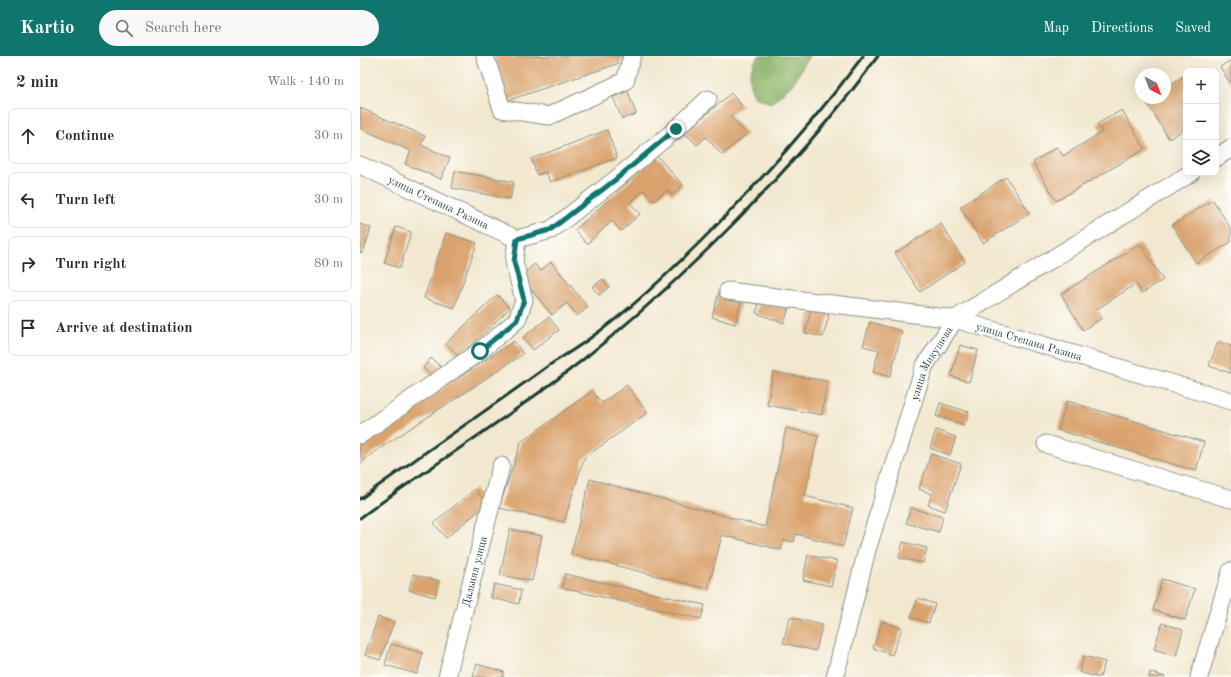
<!DOCTYPE html>
<meta charset="utf-8">
<style>
:root{--surface:#fff;--page:#f7f7f7;--text:#2b2b33;--muted:#7c7c81;--line:#e1e1e2;--accent:#0f766e}
body{margin:0;font-family:"Old Standard TT",serif;background:var(--page);color:var(--text)}
.controls{position:absolute;right:12px;top:12px;display:grid;overflow:hidden;border-radius:8px;box-shadow:0 4px 16px #0002}
.controls button{width:36px;height:36px;display:grid;place-items:center;padding:0;border:0;border-bottom:1px solid var(--line);background:var(--surface);color:var(--text);font:20px sans-serif}
.compass{position:absolute;left:775px;top:12px;width:36px;height:36px;border-radius:50%;background:var(--surface);box-shadow:0 4px 16px #0002;rotate:138deg}
.stop{position:absolute;width:12px;height:12px;margin:-9px;border:3px solid #0f766e;border-radius:50%;background:#fff}
.stop.end{background:#0f766e;border-color:#fff;box-shadow:0 1px 4px #0008}
.list{margin:0;padding:0;list-style:none}
h2{display:flex;justify-content:space-between;align-items:center;height:52px;margin:0;padding:0 16px;font-size:17px}
h2 small{font-size:13px;font-weight:400;color:var(--muted)}
.list li{display:grid;grid-template-columns:26px 1fr auto;gap:12px;align-items:center;box-sizing:border-box;height:56px;margin:0 8px 8px;padding:0 8px;border:1px solid var(--line);border-radius:8px}
.list b{display:block;font-size:15px;white-space:nowrap}
.list em{font-size:13px;font-style:normal;color:var(--muted)}
.icon{flex:none;width:22px;height:22px;fill:none;stroke:currentColor;stroke-width:2;stroke-linecap:round;stroke-linejoin:round}
.map{position:relative;flex:none;width:871px;height:621px;overflow:hidden}
header{display:flex;align-items:center;gap:24px;box-sizing:border-box;height:56px;padding:0 20px;background:var(--accent);color:#fff}
header strong{font-size:19px}
nav{display:flex;gap:22px;margin-inline-start:auto;font-size:14px}
.search{width:280px;height:36px;background:var(--page);display:flex;align-items:center;gap:10px;box-sizing:border-box;padding:0 14px;border-radius:22px;color:var(--muted);font-size:15px}
main{display:flex}
aside{flex:1;background:var(--surface)}
.map>svg:first-child{display:block}
.forest{fill:#8cb56b;stroke:#567950}
.building{fill:#daa36e}
.lines{fill:none;stroke-linecap:round;stroke-linejoin:round}
.minor-casing{stroke:#889282;stroke-width:19}
.minor{stroke:#fff;stroke-width:17}
.rail{stroke:#1f3d34;stroke-width:3}
.route{stroke:#0f766e;stroke-width:5}
.labels{text-anchor:middle;stroke-width:4;stroke-linejoin:round;paint-order:stroke}
.street-label{font-size:11px;fill:#1f3d34;stroke:#fdfcf7}
</style>
<header>
<strong>Kartio</strong>
<div class="search"><svg class="icon" aria-label="search" viewBox="0 0 24 24"><circle cx="10" cy="10" r="6"/><path d="M15 15l6 6"/></svg>Search here</div>
<nav><a>Map</a><a>Directions</a><a>Saved</a></nav>
</header>
<main>
<aside>
<h2>2 min<small>Walk · 140 m</small></h2>
<ul class="list">
<li><svg class="icon" aria-label="ahead" viewBox="0 0 24 24"><path d="M12 20V5M6 11l6-6 6 6"/></svg><div><b>Continue</b></div><em>30 m</em></li>
<li><svg class="icon" aria-label="left" viewBox="0 0 24 24"><path d="M17 20v-9H6M10 6l-5 5 5 5"/></svg><div><b>Turn left</b></div><em>30 m</em></li>
<li><svg class="icon" aria-label="right" viewBox="0 0 24 24"><path d="M7 20v-9h11M14 6l5 5-5 5"/></svg><div><b>Turn right</b></div><em>80 m</em></li>
<li><svg class="icon" aria-label="arrive" viewBox="0 0 24 24"><path d="M6 21V4h12l-3 4 3 4H6"/></svg><div><b>Arrive at destination</b></div></li>
</ul>
</aside>
<div class="map">
<svg width="871" height="621" viewBox="0 0 871 621">
<rect width="100%" height="100%" fill="#fdfcf7"/>
<filter id="ink" filterUnits="userSpaceOnUse"><feTurbulence type="fractalNoise" baseFrequency=".025" numOctaves="2"/><feDisplacementMap in="SourceGraphic" scale="8" xChannelSelector="R" yChannelSelector="G"/><feConvolveMatrix kernelMatrix="1 2 1 2 8 2 1 2 1" color-interpolation-filters="sRGB"/></filter>
<filter id="wash" filterUnits="userSpaceOnUse"><feTurbulence type="fractalNoise" baseFrequency=".012" numOctaves="4" result="noise"/><feDisplacementMap in="SourceGraphic" scale="16" xChannelSelector="R" yChannelSelector="G"/><feGaussianBlur stdDeviation="0.9" result="paint"/><feColorMatrix in="noise" values="0 0 0 0 0 0 0 0 0 0 0 0 0 0 0 0 0 1.4 0 .05"/><feComposite in="paint" operator="in"/></filter>
<g filter="url(#wash)">
<rect width="100%" height="100%" fill="#f2e8cf"/>
<path class="forest" d="M398,0H449L432,29L411,47L394,41C387,23 388,17 398,0Z"/>
<g id="blocks">
<path class="building" d="M134,0H261L263,6L149,44Z
M871,4V28L860,11Z
M826,19V72L809,83L785,44L787,42H805V31Z
M268,35L276,58L262,63L253,41Z
M371,37L382,50L370,60L387,78L362,99L346,81L337,89L325,77Z
M0,52L65,80L61,89L90,102L81,123L45,108L51,95L0,72Z
M762,54L785,93L696,145L673,106L697,91L703,100L742,76L737,68Z
M247,74L257,102L190,126L186,116L177,119L171,103Z
M297,100L323,129L312,139L307,134L294,145L284,134L270,147L280,158L261,175L252,165L227,188L215,174Z
M95,115L154,126L150,143L92,132Z
M646,121L670,157L623,187L600,151Z
M853,144L871,173V186L836,207L812,169Z
M0,168L11,172L3,197L0,196Z
M581,168L605,206L560,236L535,197Z
M36,171L51,176L40,212L24,207Z
M86,177L117,187L94,252L64,242Z
M780,188L803,224L782,237L776,228L737,253L742,262L723,274L701,238Z
M191,206L228,251L217,260L207,247L192,259L160,220L175,208L180,215Z
M243,223L249,231L239,239L232,231Z
M360,233L383,239L375,268L352,261Z
M404,234L432,243L424,267L396,257Z
M137,239L150,252L99,301L86,287Z
M451,254L469,259L463,281L445,277Z
M189,261L199,274L173,294L163,281Z
M510,266L542,275L530,321L513,316L519,294L503,290Z
M154,285L163,298L13,397L0,408V388L4,384Z
M858,286L871,290V317L849,310Z
M600,289L618,294L609,326L591,320Z
M71,302L81,311L73,321L63,312Z
M413,316L467,325L462,359L407,349Z
M267,329L287,357L224,402L204,466L139,452L161,386L232,335L242,347Z
M707,345L844,386L836,415L698,374Z
M580,347L609,356L605,369L576,360Z
M426,372L458,379L445,440L493,452L483,490L436,478L434,486L424,484L421,494L362,479L348,533L211,498L230,423L405,471Z
M576,374L596,381L590,399L570,392Z
M571,398L601,408L585,455L568,449L572,438L559,433Z
M115,433L127,448L86,482L74,467Z
M551,452L583,461L579,476L546,467Z
M150,473L182,480L172,525L140,519Z
M543,486L567,492L563,507L539,502Z
M448,499L477,505L471,530L443,524Z
M53,518L79,525L75,541L49,534Z
M205,518L345,549L341,563L202,532Z
M802,523L835,533L825,564L793,554Z
M134,528L161,534L159,548L131,542Z
M558,542L575,548L569,567L551,561Z
M18,561L34,566L20,604L5,599Z
M430,561L462,569L456,595L423,587Z
M522,565L542,572L532,599L513,592Z
M802,567L823,574L816,600L794,593Z
M31,588L63,597L57,618L25,609Z
M724,600L745,606L740,621H736L719,616Z
M117,608L144,616L143,621H113Z
M790,616L805,621H789Z"/>
</g>
</g>
<g filter="url(#ink)">
<use href="#blocks" fill-opacity="0" stroke="#889282" stroke-width="1"/>
<g class="lines">
<defs>
<g id="minor">
<path d="M125,0L142,53L189,60L265,25L272,0"/>
<path d="M856,102L871,92"/>
<path id="s1" d="M0,109L157,183"/>
<path d="M157,183L191,174L255,124L316,73L348,43"/>
<path id="s2" d="M368,235L595,263L871,345"/>
<path d="M0,379L120,295L157,264L164,244L154,206L157,183"/>
<path d="M686,388L871,443"/>
<path id="s3" d="M87,621L141,410"/>
<path id="s4" d="M475,621L507,494L564,311L595,263L831,117"/>
<path d="M839,621L871,515"/>
</g>
</defs>
<use href="#minor" class="minor-casing"/>
<use href="#minor" class="minor"/>
<path class="rail" d="M0,443C62,398 126,355 188,310C203,300 219,291 233,280C271,253 305,220 338,188C397,129 453,67 503,0
M0,462C73,408 150,361 220,306C276,262 327,215 376,165C427,113 476,58 518,0"/>
</g>
</g>
<g class="lines" filter="url(#ink)">
<path class="route" d="M120,295L157,264L164,244L154,206L157,183L190,174L255,124L316,73"/>
</g>
<g class="labels">
<g class="street-label">
<text dy="4" stroke="none"><textPath href="#s1" startOffset="87">улица Степана Разина</textPath></text>
<text dy="4" stroke="none"><textPath href="#s2" startOffset="306">улица Степана Разина</textPath></text>
<text dy="4" stroke="none"><textPath href="#s4" startOffset="329">улица Микушева</textPath></text>
<text dy="4" stroke="none"><textPath href="#s3" startOffset="109">Дальняя улица</textPath></text>
</g>
</g>
</svg>
<div class="controls">
<button>+</button>
<button>−</button>
<button><svg class="icon" aria-label="layers" viewBox="0 0 24 24"><path d="M12 4l9 5-9 5-9-5zM3 14l9 5 9-5"/></svg></button>
</div>
<svg class="compass" viewBox="-18 -18 36 36"><path d="M0-13l5 13h-10z" fill="#e53935"/><path d="M0 13l5-13h-10z" fill="#7c7c81"/></svg>
<div class="stop" style="left:120px;top:295px"></div>
<div class="stop end" style="left:316px;top:73px"></div>
</div>
</main>
